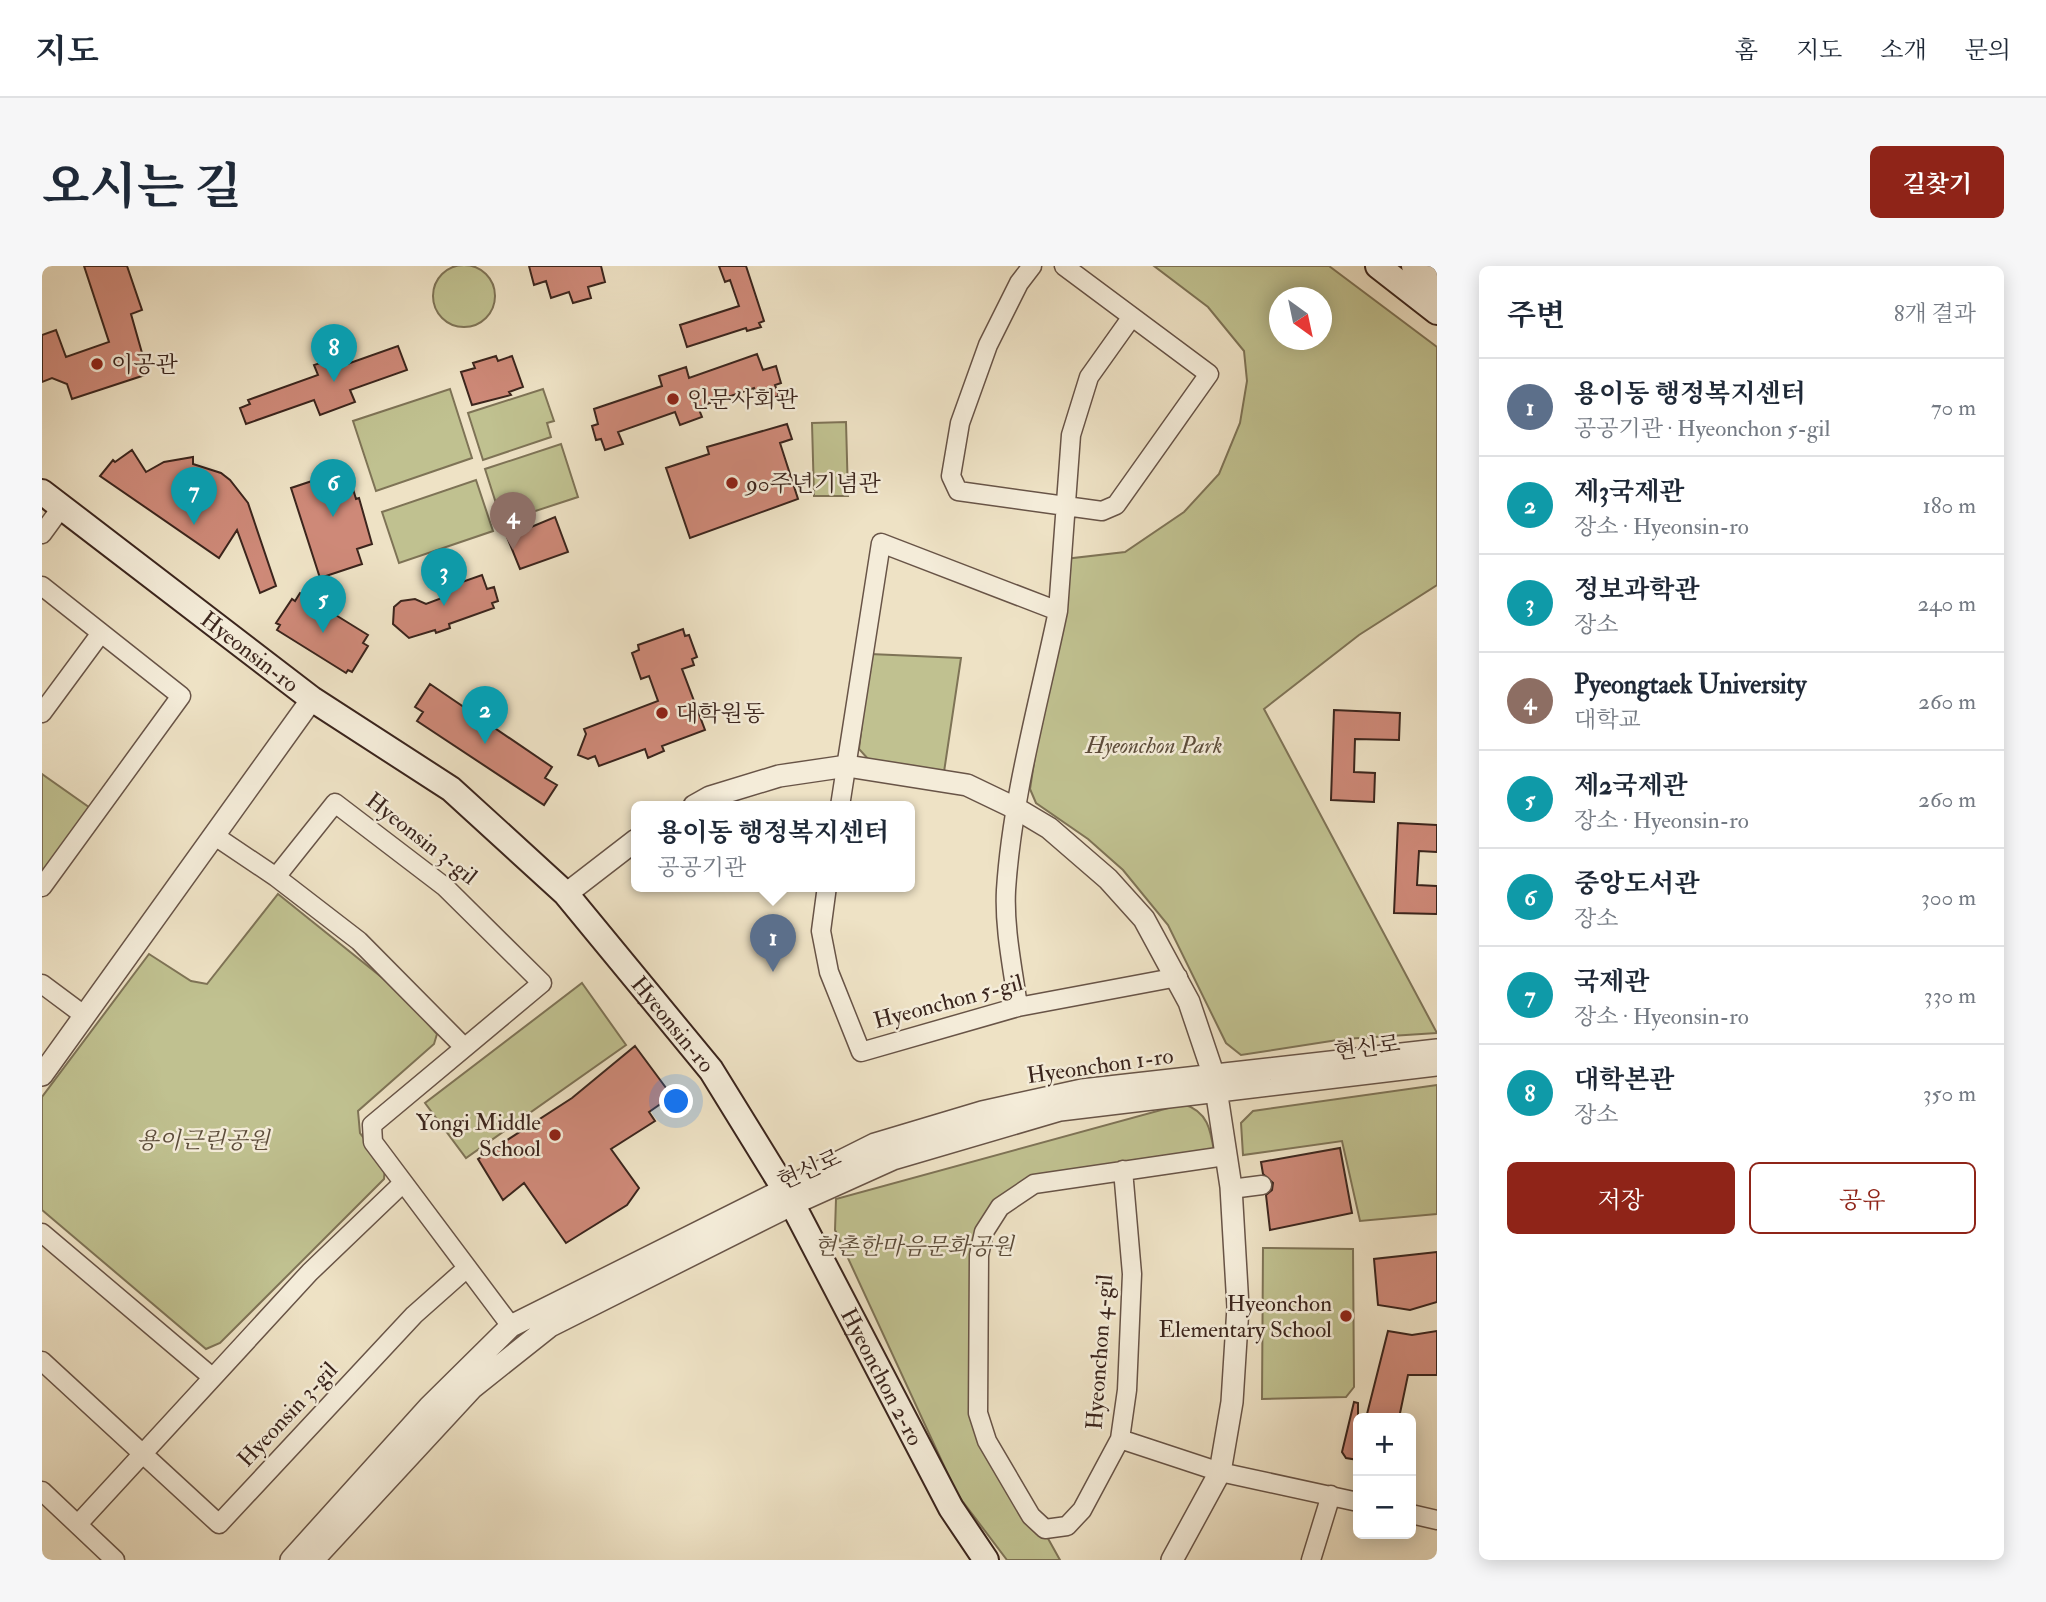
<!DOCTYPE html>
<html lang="ko">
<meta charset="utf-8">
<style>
:root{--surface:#fff;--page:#f6f6f7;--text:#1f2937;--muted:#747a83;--line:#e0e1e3;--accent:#8f2418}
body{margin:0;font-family:"IM FELL Double Pica","Noto Serif KR",serif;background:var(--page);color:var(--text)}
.controls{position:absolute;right:21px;bottom:21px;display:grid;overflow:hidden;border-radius:10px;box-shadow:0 4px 18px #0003}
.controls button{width:63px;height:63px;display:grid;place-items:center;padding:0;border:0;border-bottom:2px solid var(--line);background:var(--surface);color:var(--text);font:35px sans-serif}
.compass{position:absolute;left:1227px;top:21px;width:63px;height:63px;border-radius:50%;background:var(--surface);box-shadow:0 4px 18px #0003;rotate:147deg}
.you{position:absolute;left:635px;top:836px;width:24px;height:24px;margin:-18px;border:5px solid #fff;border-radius:50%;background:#1a73e8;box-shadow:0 0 0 10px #1a73e833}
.badge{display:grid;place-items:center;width:46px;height:46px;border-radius:50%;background:var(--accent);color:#fff;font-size:23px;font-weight:700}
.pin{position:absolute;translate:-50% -58px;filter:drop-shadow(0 2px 4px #0008)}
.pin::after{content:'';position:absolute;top:37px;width:24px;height:21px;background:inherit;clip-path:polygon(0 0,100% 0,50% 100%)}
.popup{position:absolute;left:589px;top:535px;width:284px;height:91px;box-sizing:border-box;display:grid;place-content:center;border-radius:10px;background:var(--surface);filter:drop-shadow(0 2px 5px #0005);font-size:23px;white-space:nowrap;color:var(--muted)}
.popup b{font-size:26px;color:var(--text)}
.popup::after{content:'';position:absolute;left:50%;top:100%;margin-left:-14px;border:14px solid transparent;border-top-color:var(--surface)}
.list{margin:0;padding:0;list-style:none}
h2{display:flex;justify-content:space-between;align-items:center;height:91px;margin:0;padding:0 28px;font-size:30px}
h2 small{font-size:23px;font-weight:400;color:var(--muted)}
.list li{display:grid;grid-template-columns:46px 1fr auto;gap:21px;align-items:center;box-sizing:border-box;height:98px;padding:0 28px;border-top:2px solid var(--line)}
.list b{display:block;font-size:26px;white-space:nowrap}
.list p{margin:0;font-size:23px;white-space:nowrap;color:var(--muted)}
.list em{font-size:23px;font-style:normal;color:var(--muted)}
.actions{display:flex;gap:14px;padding:21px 28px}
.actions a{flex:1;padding:16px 0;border:2px solid var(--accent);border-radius:10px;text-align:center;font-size:24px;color:var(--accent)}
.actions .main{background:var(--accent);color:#fff}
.map{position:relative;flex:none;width:1395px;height:1294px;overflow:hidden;border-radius:10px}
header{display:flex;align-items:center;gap:42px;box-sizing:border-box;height:98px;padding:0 35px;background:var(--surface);border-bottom:2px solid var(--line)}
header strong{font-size:33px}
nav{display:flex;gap:38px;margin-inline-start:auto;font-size:24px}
.intro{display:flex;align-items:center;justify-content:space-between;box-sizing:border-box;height:168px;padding:0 42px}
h1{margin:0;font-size:49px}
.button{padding:18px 32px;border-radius:10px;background:var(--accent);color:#fff;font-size:24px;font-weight:700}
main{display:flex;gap:42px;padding:0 42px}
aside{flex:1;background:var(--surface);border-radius:10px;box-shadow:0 4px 18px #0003}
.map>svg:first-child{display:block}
.green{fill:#c0c190;stroke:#7e7356;stroke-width:2;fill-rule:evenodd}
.building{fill:#ce8978;stroke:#3b251d;stroke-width:2}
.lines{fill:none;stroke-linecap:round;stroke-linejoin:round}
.minor-casing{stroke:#685447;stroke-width:21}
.tertiary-casing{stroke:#685447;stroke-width:24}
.secondary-casing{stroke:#3b251d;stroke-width:28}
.minor{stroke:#f4ecd9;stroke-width:18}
.tertiary{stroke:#f4ecd9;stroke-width:21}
.secondary{stroke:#f4ecd9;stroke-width:24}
.poi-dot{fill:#8f2418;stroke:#f4ecd9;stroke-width:2.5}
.labels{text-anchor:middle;stroke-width:5;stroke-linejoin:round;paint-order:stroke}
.poi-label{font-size:23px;fill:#3b251d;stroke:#f4ecd9;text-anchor:start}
.street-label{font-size:23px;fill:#3b251d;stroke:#f4ecd9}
.park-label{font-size:23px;font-style:italic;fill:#5c4c3a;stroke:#f4ecd9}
</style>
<header>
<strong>지도</strong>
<nav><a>홈</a><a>지도</a><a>소개</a><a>문의</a></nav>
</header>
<div class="intro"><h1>오시는 길</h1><a class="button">길찾기</a></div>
<main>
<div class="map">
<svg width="1395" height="1294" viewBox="0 0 1395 1294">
<rect width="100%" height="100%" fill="#eee2c5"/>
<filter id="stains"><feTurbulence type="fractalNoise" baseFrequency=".00286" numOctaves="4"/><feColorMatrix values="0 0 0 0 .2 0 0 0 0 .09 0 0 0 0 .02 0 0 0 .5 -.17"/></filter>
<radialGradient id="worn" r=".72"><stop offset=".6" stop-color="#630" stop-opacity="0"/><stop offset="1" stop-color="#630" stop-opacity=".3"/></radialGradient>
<path class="green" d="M391 30a31 31 0 1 1 62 0a31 31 0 1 1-62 0Z
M1112,0H1287L1395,81V319L1317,369L1222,443L1395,767L1302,773L1199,789L1184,777L1126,659L1081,604L1046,573L994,537L988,523L1023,293L1083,286L1142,246L1177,208L1198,157L1205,115L1202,85L1166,41ZM1238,32H1280V74H1238Z
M408,123L430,192L334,225L311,155Z
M501,123L512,155L505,157L509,171L441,194L426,147Z
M804,156L806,230H772L770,157Z
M519,178L536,231L460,256L443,203Z
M434,214L451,265L357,297L340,246Z
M828,388L919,392L902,506L827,494L817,483Z
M0,508L51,544L0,616Z
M236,628L358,726L395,768L392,778L316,845L318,867L343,900L342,913L178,1077L164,1083L0,944V831L107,688L149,715L165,718Z
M540,717L584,779L424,892L383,837Z
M1395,819V948L1318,955L1300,875L1201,889L1199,857L1211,845Z
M1141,838C1168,846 1169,867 1173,892L992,918L943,964L936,1147L1018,1294H965L915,1228L793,964L794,933Z
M1221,982L1311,983L1312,1121L1304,1131L1220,1133Z"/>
<path class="building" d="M42,0H85L100,44L89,48L106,108L30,133L25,118L10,112L0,116V69L14,64L24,91L67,76Z
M487,0H559L563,16L546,21L549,32L531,37L527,26L509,32L504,15L492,19Z
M677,0H704L722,55L717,57L719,61L705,65L704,62L645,81L638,59L697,40L688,14L683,16Z
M356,80L365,104L308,124L313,136L278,149L272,134L204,158L198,142L208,138L206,134L276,109L272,99L290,93L294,102Z
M715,88L721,104L734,100L739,117L733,119L737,130L716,136L712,122L656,141L660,151L638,159L633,146L576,166L581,178L563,184L559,173L554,174L550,160L556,158L552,143L620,120L617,110L644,101L647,112Z
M454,90L456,95L470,90L481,121L467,126L469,129L430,139L419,106L433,102L431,97Z
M745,158L750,173L738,177L756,233L648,272L624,202L667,188L665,181Z
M90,184L104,206L122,196L151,191V198L179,207L188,214L206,237L234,320L218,327L195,264L177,292L58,210L71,194L73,196Z
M291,208L298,227L311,223L314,233L317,232L330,278L315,283L320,298L278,312L249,222Z
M513,251L526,286L478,303L465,271Z
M440,309L445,323L452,321L456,335L450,337L452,342L407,358L408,362L394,367L393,364L367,372L351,358L352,341L359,335L373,333L384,338L400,332L397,324Z
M258,327L326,369L321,377L326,380L310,406L306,404L304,407L235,364L238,359L234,357L250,333L253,335Z
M641,363L643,370L647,369L655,391L650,393L652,399L640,403L663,464L620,480L622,485L606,492L603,483L557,500L553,490L546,493L536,489L544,468L542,463L616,435L607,410L599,413L590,387L597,384L596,379Z
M388,418L510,501L503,512L515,519L502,539L375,455L381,446L373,441Z
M1292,444L1358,447L1357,474L1313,473L1312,506L1333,507L1332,536L1289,534Z
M1356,557L1395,559V586L1377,585L1375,619L1395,620V648L1352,647Z
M593,780L630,830L607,846L613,855L569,883L597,922L585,939L524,977L482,917L461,934L436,893L530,832Z
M1298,882L1310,947L1228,964L1224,929L1230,924L1231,917L1221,908L1219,896Z
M1395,986V1036L1368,1044L1336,1039L1332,993Z
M1346,1065L1370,1069L1395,1065V1109H1366L1357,1152H1324Z
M1312,1136L1316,1137V1194L1304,1192L1300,1186Z"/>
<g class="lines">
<defs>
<path id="minor" d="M990,0L977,17L946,79L918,157L909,210L916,225L1060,245L1074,239L1167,108L1022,0
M0,268L19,242
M0,320L139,430L0,621
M1016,345L1029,169L1047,111L1089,52
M0,447L59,367
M798,540L839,277L1016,345C997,436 970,531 964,624C962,663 971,703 976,741
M173,570L234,611L317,675L421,780
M234,611L293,537L403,621L500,717L330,859L331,876L469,1060
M785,620L779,665L787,706L819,786L976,741L1136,711
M0,718L43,750
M1081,904L1090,1008L1085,1124L1078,1173L1040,1244L1025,1260L1003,1263L989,1250L945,1175L936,1147L937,989L942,966L958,941L992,918L1183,890
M1189,923L1220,919
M0,967L170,1111
M0,1095L177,1258L372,1049L425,1002
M1078,1173L1178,1206L1316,1236
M0,1225L73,1294
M1369,1248L1395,1254
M36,1258L268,1006L361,917
M1269,1294L1289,1229"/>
<path id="tertiary" d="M652,540L668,531L737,510L805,500L925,519L975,543L1007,562L1066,613L1102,653L1147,736L1172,810L1189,921L1196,1041L1190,1136L1178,1206L1130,1294
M524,628L594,574
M0,809L270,433
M249,1294L387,1141L469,1060L833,878L940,846L1040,824L1395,784
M271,1294L430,1122L508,1060L751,938L851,893L1018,844L1395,799"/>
<g id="secondary">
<path d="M1336,0L1395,46"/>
<path d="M1372,0L1395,20"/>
<path id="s1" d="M0,226L270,433L409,523L524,628L669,804L743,924L909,1242L944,1294"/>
</g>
</defs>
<use href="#minor" class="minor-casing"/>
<use href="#tertiary" class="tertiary-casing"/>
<use href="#secondary" class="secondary-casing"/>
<use href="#minor" class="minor"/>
<use href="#tertiary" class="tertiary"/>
<use href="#secondary" class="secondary"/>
</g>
<g class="poi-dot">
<circle cx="55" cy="98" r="7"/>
<circle cx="631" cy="133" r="7"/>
<circle cx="690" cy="217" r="7"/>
<circle cx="620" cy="447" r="7"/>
<circle cx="513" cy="869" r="7"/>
<circle cx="1304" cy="1050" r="7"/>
</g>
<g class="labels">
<g class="poi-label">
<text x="69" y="106">이공관</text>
<text x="645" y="141">인문사회관</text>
<text x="704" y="225">90주년기념관</text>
<text x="634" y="455">대학원동</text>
<text x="499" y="864" text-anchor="end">Yongi Middle<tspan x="499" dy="26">School</tspan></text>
<text x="1290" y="1045" text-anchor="end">Hyeonchon<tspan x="1290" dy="26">Elementary School</tspan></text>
</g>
<g class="street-label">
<text dy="8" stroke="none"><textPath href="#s1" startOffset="262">Hyeonsin-ro</textPath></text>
<text transform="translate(380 572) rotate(38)" y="8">Hyeonsin 3-gil</text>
<text transform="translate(906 735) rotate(-15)" y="8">Hyeonchon 5-gil</text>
<text dy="8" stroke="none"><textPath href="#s1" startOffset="830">Hyeonsin-ro</textPath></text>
<text transform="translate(1325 781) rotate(-7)" y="8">현신로</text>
<text transform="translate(1058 799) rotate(-8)" y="8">Hyeonchon 1-ro</text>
<text transform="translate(767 903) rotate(-24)" y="8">현신로</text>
<text transform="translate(1057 1086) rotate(-86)" y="8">Hyeonchon 4-gil</text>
<text dy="8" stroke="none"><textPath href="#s1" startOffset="1241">Hyeonchon 2-ro</textPath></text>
<text transform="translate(245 1148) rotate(-47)" y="8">Hyeonsin 3-gil</text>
</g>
<g class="park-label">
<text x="1112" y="487">Hyeonchon Park</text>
<text x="161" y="882">용이근린공원</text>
<text x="872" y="988">현촌한마음문화공원</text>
</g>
</g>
<rect width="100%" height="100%" filter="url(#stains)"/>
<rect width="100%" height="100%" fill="url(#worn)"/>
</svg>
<div class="controls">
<button>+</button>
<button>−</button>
</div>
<svg class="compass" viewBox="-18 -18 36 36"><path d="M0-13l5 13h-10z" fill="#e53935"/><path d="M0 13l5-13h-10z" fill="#747a83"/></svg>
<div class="you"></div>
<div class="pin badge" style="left:731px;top:706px;background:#5c6f8a">1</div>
<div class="popup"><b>용이동 행정복지센터</b>공공기관</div>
<div class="pin badge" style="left:443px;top:478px;background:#0f9aa8">2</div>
<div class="pin badge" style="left:402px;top:340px;background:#0f9aa8">3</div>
<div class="pin badge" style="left:471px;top:284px;background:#8d6e63">4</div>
<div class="pin badge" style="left:281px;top:367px;background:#0f9aa8">5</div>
<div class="pin badge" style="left:291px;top:251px;background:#0f9aa8">6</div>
<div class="pin badge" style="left:152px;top:259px;background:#0f9aa8">7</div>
<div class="pin badge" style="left:292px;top:116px;background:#0f9aa8">8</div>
</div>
<aside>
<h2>주변<small>8개 결과</small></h2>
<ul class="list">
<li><span class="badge" style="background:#5c6f8a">1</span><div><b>용이동 행정복지센터</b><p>공공기관 · Hyeonchon 5-gil</p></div><em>70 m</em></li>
<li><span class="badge" style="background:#0f9aa8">2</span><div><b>제3국제관</b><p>장소 · Hyeonsin-ro</p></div><em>180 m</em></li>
<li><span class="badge" style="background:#0f9aa8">3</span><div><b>정보과학관</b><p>장소</p></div><em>240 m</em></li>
<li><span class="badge" style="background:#8d6e63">4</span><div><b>Pyeongtaek University</b><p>대학교</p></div><em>260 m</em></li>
<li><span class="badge" style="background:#0f9aa8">5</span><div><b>제2국제관</b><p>장소 · Hyeonsin-ro</p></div><em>260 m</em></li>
<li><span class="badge" style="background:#0f9aa8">6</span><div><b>중앙도서관</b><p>장소</p></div><em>300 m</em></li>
<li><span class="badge" style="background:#0f9aa8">7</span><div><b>국제관</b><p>장소 · Hyeonsin-ro</p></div><em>330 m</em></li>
<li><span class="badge" style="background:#0f9aa8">8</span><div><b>대학본관</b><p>장소</p></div><em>350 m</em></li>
</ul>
<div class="actions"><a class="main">저장</a><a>공유</a></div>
</aside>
</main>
